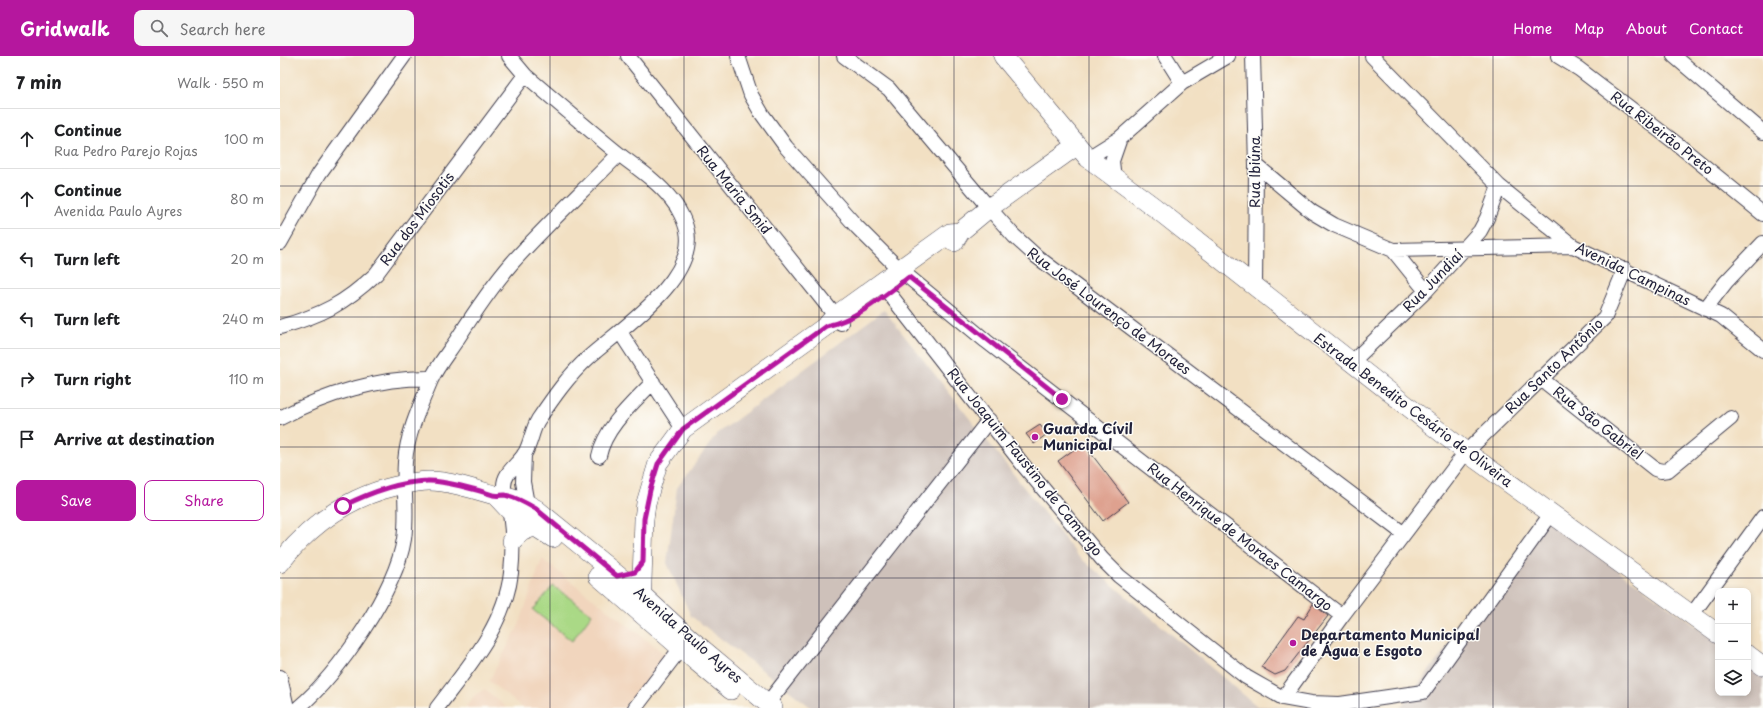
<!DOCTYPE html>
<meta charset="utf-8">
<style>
:root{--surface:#fff;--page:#f6f6f6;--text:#202124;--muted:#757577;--line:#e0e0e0;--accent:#b5179e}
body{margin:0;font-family:"Playpen Sans",sans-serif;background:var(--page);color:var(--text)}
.controls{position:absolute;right:12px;bottom:12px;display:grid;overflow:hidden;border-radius:8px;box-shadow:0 2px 6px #0003}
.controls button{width:36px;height:36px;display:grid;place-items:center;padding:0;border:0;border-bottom:1px solid var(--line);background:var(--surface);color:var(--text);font:20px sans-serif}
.stop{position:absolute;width:12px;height:12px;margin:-9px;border:3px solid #b5179e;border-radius:50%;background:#fff}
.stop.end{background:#b5179e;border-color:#fff;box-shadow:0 1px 4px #0008}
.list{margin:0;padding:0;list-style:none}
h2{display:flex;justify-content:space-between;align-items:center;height:52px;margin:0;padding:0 16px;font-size:17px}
h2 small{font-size:13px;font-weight:400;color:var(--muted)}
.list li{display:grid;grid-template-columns:26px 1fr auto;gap:12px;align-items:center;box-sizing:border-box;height:60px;padding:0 16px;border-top:1px solid var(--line)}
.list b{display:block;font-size:15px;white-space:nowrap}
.list p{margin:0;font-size:13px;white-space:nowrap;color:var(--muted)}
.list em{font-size:13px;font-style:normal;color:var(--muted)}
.actions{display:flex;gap:8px;padding:12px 16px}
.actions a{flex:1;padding:9px 0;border:1px solid var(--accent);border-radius:8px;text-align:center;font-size:14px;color:var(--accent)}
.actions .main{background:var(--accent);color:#fff}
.icon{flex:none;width:22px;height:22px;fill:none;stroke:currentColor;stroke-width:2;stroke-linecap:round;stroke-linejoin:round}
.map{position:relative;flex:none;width:1483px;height:652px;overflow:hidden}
header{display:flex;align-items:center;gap:24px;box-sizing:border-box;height:56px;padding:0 20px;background:var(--accent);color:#fff}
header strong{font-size:19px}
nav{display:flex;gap:22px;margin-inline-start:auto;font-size:14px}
.search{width:280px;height:36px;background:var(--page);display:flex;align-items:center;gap:10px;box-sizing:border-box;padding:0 14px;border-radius:8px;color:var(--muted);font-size:15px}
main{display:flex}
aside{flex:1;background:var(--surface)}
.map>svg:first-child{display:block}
.built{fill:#f1d5bd}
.industrial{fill:#cec1ba}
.green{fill:#aad986;stroke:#667e60}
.building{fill:#dea18f}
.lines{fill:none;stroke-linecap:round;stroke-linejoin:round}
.street-casing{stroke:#413e4f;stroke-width:16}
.secondary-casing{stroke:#413e4f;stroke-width:20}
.street{stroke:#fff;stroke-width:14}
.secondary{stroke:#fff;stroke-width:19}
.route{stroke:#b5179e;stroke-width:5}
.grid{fill:none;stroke:#22223b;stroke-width:1;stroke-opacity:0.55}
.poi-dot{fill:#b5179e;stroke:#fdfcf7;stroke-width:1.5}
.labels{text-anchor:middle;stroke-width:3;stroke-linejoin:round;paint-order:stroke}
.street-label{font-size:14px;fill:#22223b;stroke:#fdfcf7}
.poi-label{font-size:14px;font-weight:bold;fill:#22223b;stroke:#fdfcf7;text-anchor:start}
</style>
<header>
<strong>Gridwalk</strong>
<div class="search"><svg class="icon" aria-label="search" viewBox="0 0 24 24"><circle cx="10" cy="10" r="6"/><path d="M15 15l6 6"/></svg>Search here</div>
<nav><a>Home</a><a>Map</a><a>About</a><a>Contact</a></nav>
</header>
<main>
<aside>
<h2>7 min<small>Walk · 550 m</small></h2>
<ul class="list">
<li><svg class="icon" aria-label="ahead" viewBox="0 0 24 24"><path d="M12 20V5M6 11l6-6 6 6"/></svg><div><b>Continue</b><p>Rua Pedro Parejo Rojas</p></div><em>100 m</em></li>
<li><svg class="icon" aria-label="ahead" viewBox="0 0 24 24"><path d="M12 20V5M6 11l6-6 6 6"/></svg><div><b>Continue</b><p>Avenida Paulo Ayres</p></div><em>80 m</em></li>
<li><svg class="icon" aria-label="left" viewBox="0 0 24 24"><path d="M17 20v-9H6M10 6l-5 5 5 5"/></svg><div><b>Turn left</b></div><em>20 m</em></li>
<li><svg class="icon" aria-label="left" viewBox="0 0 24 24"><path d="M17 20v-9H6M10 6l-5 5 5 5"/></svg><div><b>Turn left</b></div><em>240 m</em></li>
<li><svg class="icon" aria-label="right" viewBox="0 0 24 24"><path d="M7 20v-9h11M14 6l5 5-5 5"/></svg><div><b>Turn right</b></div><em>110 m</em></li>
<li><svg class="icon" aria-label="arrive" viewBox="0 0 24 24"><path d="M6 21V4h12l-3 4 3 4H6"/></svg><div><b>Arrive at destination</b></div></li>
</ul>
<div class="actions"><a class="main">Save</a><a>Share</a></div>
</aside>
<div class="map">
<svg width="1483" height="652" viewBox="0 0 1483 652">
<rect width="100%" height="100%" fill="#fdfcf7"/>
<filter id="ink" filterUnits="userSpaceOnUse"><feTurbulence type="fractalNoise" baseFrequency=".025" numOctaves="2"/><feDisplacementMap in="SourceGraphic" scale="8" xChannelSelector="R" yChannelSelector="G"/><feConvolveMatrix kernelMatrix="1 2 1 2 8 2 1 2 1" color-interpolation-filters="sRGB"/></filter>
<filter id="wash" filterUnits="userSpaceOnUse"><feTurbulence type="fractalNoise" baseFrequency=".012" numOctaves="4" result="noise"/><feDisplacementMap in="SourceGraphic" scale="16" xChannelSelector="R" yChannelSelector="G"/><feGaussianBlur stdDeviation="0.9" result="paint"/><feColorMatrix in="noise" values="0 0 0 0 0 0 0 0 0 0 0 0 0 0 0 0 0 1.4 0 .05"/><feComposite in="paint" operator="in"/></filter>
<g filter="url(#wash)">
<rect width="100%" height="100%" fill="#f2e0c3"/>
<path class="built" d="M262,503L387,600L344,652H243L209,625L239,569Z
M205,633L227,652H185L195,639Z"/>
<path class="industrial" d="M604,254L798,500L977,650L1017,652H532L411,560L387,507L397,432L437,378Z
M1267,463L1438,586V637H1468V608L1483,619V652H1120Z"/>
<path class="green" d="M273,530L312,558L292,585L253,554Z"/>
<g id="blocks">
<path class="building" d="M760,369L767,378L754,388L746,378Z
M803,387L848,446L823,465L778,405Z
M1033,548L1048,560L1005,615L995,619L981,611L1018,560L1024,563Z"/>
</g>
</g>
<g filter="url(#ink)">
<use href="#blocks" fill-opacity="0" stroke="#413e4f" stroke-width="1"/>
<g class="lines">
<defs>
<path id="street" d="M348,0L561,267
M458,0L471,39L482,58L506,91L577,171L619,213L706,285L1062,560
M564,0L609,33L709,152L734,180L756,200L1124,478
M885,0L902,27
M973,0L976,109L975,232
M1092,0L1219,130L1293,190L1441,260L1483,294
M1278,0L1299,13L1397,88L1483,158
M1394,0L1483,76
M808,102L840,82L902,27L948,0
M976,109L1032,156L1054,169L1113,194L1293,190
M834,123L832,105L840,82
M0,187L39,118L124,0
M1113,194L1146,235
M601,227L744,410L822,503L839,520L966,621L1003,642L1031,647L1060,648L1143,636L1271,458
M1425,253L1446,226L1483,187
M0,271C42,259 64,248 96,218L245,19
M340,276L403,373
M1071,307L1146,235L1200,175L1207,162L1219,130
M1260,322L1375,413L1381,415L1388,414L1451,362
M0,362C45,338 100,321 152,322
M244,398L243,426L247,448L246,454
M319,400C325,371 353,347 373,326
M1411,560L1483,461
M0,621L7,652
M1003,642L1062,560L1186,396L1325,261L1345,213
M487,648L709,364
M18,652C58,618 116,535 124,483C128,457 123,432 125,406C127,378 140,350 151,324C157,310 169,296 178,282C194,257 212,230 232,207C266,169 304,134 339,98
M157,652C187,612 225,569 231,517C233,498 233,477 230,457C228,448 223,440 224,430C224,416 238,409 245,397C251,387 252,374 258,364C273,342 288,320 308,302C339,274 417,224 407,175C405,165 398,151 391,143C378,126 357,112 340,99C308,73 277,46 245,19L229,0
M355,652L407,584"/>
<path id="secondary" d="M723,0L808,102L874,151L1186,396L1438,578
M674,186L680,176L709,152L796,90
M215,439L229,454L273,482
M232,485L241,476L256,470
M0,507C30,469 68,441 116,430C126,428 138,425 149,425C169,425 194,433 214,439C218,440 222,439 226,440C237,442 246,447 256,453L362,539L409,582L493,652
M318,520L417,606L451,634
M361,557L364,463L366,447L378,407L403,373L546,270L555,260L670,177L680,176
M1468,599L1483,610"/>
</defs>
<use href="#street" class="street-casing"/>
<use href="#secondary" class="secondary-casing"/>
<use href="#street" class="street"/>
<use href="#secondary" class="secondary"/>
</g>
</g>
<g class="lines" filter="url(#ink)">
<path class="route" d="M63,450C89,437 117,426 147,425C162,424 198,434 213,439C217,440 221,439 225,439C237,442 246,447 256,453L337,520L355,516L363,506L364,463L370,434L378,408L403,373L546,270C576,264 604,240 629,221L782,343"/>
</g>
<path class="grid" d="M135,0V652M270,0V652M404,0V652M539,0V652M674,0V652M809,0V652M944,0V652M1079,0V652M1213,0V652M1348,0V652M0,130H1483M0,261H1483M0,391H1483M0,522H1483"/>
<g class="poi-dot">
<circle cx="755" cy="381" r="4"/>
<circle cx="1013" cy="587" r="4"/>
</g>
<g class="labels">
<g class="street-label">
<text transform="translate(1382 77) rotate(38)" y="5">Rua Ribeirão Preto</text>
<text transform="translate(975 116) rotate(-90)" y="5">Rua Ibiúna</text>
<text transform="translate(454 134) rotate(51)" y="5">Rua Maria Smid</text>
<text transform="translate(137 163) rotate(-53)" y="5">Rua dos Miosotis</text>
<text transform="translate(1353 218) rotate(26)" y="5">Avenida Campinas</text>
<text transform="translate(1153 225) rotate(-46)" y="5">Rua Jundiaí</text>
<text transform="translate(829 255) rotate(37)" y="5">Rua José Lourenço de Moraes</text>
<text transform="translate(1274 310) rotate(-44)" y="5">Rua Santo Antônio</text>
<text transform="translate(1133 354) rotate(37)" y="5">Estrada Benedito Cesário de Oliveira</text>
<text transform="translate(1318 367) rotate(38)" y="5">Rua São Gabriel</text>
<text transform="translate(745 406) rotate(51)" y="5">Rua Joaquim Faustino de Camargo</text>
<text transform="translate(960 481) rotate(38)" y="5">Rua Henrique de Moraes Camargo</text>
<text transform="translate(408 579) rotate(41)" y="5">Avenida Paulo Ayres</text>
</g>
<g class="poi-label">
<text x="763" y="378">Guarda Cívil<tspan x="763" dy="16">Municipal</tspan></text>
<text x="1021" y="584">Departamento Municipal<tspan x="1021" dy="16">de Água e Esgoto</tspan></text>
</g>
</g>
</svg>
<div class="controls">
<button>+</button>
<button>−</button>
<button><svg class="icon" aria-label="layers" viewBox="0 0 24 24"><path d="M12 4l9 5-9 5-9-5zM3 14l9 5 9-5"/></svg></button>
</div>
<div class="stop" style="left:63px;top:450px"></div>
<div class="stop end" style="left:782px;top:343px"></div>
</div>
</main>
